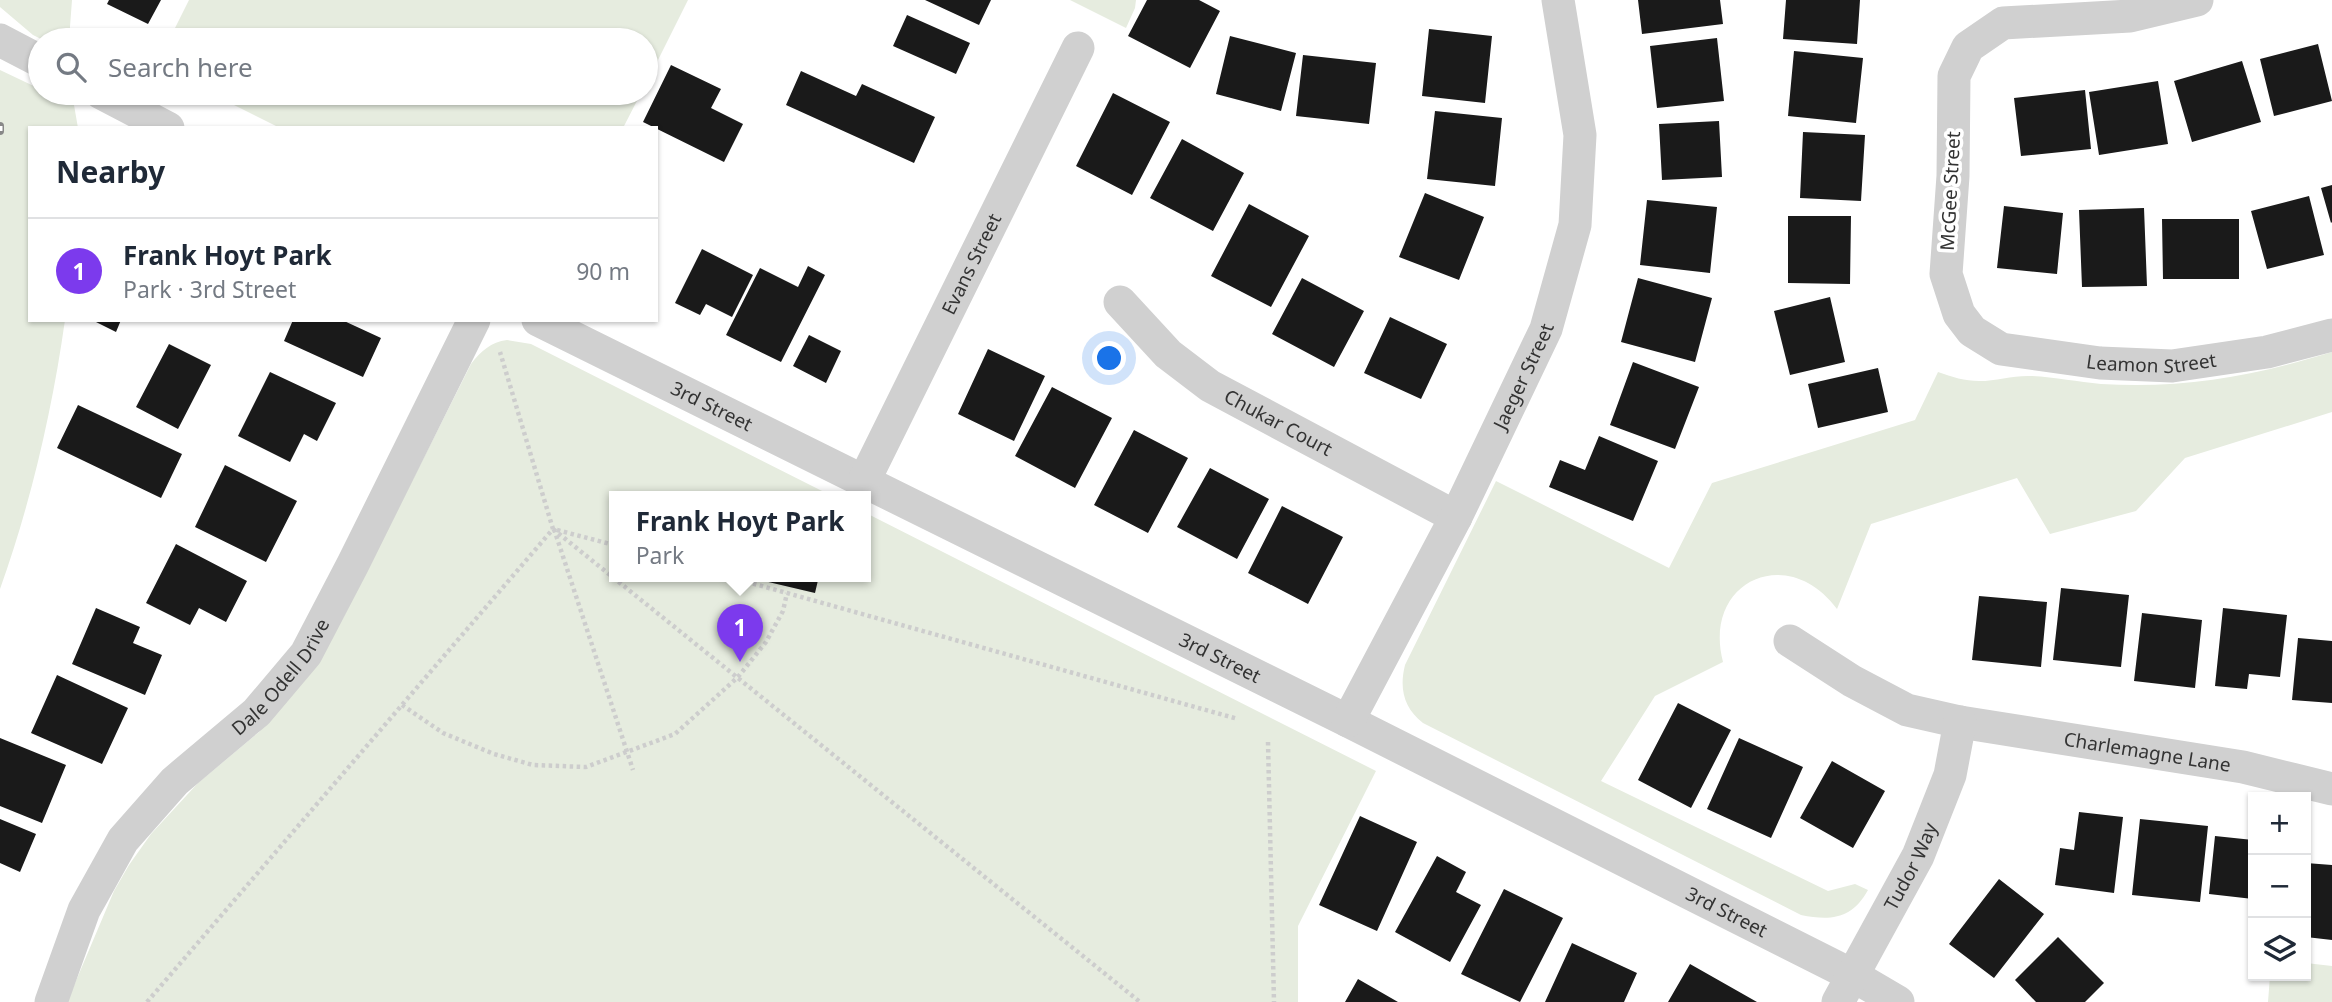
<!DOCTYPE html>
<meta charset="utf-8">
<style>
:root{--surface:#fff;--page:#f6f6f7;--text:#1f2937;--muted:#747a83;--line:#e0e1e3;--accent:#7c3aed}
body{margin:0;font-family:"Noto Sans",sans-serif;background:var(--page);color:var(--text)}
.controls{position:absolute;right:21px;bottom:21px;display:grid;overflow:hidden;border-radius:0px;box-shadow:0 2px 5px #0004}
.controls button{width:63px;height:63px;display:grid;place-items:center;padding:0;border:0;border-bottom:2px solid var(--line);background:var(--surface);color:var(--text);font:35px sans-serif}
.you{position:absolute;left:1110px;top:359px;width:24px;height:24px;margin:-18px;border:5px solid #fff;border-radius:50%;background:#1a73e8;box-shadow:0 0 0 10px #1a73e833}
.badge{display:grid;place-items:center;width:46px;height:46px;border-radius:50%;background:var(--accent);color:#fff;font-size:23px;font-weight:700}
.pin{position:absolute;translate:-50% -58px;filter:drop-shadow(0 2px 4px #0008)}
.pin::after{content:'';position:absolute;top:37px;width:24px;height:21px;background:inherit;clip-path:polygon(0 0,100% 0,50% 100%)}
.popup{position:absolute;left:609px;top:491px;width:262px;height:91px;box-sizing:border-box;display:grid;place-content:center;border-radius:0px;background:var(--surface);filter:drop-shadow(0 2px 5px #0005);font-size:23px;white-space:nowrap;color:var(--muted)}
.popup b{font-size:26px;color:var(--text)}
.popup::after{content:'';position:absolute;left:50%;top:100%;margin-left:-14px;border:14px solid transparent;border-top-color:var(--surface)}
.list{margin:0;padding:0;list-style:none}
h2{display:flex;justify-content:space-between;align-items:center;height:91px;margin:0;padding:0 28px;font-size:30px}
h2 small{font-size:23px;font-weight:400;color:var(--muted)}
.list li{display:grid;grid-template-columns:46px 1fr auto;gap:21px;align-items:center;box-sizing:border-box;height:105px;padding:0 28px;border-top:2px solid var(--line)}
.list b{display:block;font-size:26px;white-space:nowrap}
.list p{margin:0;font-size:23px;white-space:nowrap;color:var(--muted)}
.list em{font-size:23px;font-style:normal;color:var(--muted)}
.icon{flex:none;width:38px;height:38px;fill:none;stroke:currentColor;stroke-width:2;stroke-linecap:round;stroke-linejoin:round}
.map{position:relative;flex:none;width:2332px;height:1002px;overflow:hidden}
.search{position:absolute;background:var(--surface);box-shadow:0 2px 5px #0004;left:28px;top:28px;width:630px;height:77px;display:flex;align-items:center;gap:18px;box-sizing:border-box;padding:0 24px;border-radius:38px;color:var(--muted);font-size:26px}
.panel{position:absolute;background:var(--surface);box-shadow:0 2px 5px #0004;left:28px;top:126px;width:630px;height:196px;border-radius:0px}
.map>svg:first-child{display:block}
.green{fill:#e6ecdf}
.building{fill:#1a1a1a}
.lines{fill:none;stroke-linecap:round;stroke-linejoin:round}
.path{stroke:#cdcdcd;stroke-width:4.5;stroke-dasharray:3.5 3.5;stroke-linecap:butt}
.street{stroke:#d0d0d0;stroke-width:33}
.rail-casing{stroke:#888;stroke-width:8}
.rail{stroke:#fff;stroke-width:5;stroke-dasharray:16;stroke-linecap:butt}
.labels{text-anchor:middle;stroke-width:7;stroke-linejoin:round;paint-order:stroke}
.street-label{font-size:19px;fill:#333;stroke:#fff}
</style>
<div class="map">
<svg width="2332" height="1002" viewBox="0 0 2332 1002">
<rect width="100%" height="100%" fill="#fff"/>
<path class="green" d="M0,0H72L69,40H43L33,35L0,7Z
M189,0H688L646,84V40H169Z
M1070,0H1136L1135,8L1126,28Z
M0,70L40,89V93H49L74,105L78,128H30V320H65C52,412 31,502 0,589Z
M210,93H641L623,128H280Z
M507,340L531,344L832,496H614V576H866V513L1376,771L1298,926V1002H67L114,891L129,865L151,834L198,783L259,732L343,618L471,364C481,351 491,342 507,340Z
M2332,352V412L2185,458L2136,511L2050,534L2017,478L1871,524L1837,609C1787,542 1702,582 1723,662L1655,696L1601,781L1828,891L1855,884L1868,890C1852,919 1831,921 1801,915L1423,723C1404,708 1399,689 1405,665L1496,481L1669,568L1712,483L1915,420L1938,372C1952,377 1965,381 1979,381C1997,381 2014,375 2032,376C2055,377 2078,382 2101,384C2184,389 2253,376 2332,352Z
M2306,963L2332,966V1002H2268L2270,976H2306Z"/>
<path class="building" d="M109,0H161L148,24L107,4Z
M925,0H991L979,25Z
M1147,0H1199L1220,11L1190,68L1128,36Z
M1638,0H1720L1723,24L1642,34Z
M1786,0H1860L1857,44L1783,39Z
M907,15L970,43L956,74L893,46Z
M1429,29L1492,36L1485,103L1422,96Z
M1230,36L1296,53L1281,111L1216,94Z
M1717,38L1724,101L1657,108L1650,46Z
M2318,44L2332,101L2274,116L2260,59Z
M1794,51L1863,58L1856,123L1788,116Z
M1303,55L1376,63L1369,124L1296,116Z
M2242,61L2261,122L2192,142L2174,81Z
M671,65L721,89L711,108L743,124L724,162L643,122Z
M801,71L856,96L862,84L935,117L914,163L786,105Z
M2158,81L2168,144L2099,155L2089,92Z
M2085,90L2091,149L2021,156L2014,98Z
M1113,93L1170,122L1132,195L1076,166Z
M1435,111L1502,118L1495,186L1427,179Z
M1719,121L1722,177L1662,180L1659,124Z
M1803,132L1865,135L1861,201L1800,198Z
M1182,139L1244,173L1213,231L1150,198Z
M2332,185V222L2331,223L2321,188Z
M1425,193L1484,217L1459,280L1399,257Z
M2309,196L2324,255L2267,269L2251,211Z
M1647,200L1717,207L1710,273L1640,265Z
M1249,204L1309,236L1271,307L1211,276Z
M2004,206L2063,213L2057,274L1997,268Z
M2144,208L2147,286L2082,287L2079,210Z
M1788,216H1851L1850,284L1788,283Z
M2162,219H2239V279H2163Z
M702,249L753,275L732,317L706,304L700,315L675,303Z
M808,266L825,275L781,362L726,335L760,268L798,287Z
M1302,278L1364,311L1334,367L1272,334Z
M1638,278L1712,298L1695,362L1621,342Z
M1830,297L1845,362L1790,375L1774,311Z
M1390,317L1447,344L1421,399L1364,373Z
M92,320H121L116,332Z
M293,320H342L381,338L363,377L284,341Z
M809,335L841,351L826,383L793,366Z
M169,344L211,365L178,429L136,407Z
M988,349L1045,376L1014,441L958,414Z
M1633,362L1699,387L1675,449L1610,425Z
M1878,368L1888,412L1818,428L1808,384Z
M270,372L336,403L317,441L304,434L290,462L238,436Z
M1052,387L1112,418L1075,488L1015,456Z
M78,405L182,454L161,498L57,448Z
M1134,430L1188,458L1148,533L1094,505Z
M1599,436L1658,461L1633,521L1549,487L1560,460L1585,470Z
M225,465L297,501L266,562L195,527Z
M1210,468L1269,499L1237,559L1177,527Z
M1282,506L1343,537L1308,604L1248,573Z
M176,544L247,581L226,622L199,608L190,625L146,603Z
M760,576H819L815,593L760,580Z
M2061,588L2129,595L2121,667L2053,660Z
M1979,596L2047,602L2041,667L1972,660Z
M96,608L140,627L133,643L162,655L145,695L72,664Z
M2223,608L2287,615L2280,677L2249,674L2247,689L2215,686Z
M2142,613L2202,620L2195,688L2134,681Z
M2298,638L2332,641V703L2292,700Z
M57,675L128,708L102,764L31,733Z
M1678,703L1731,730L1691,808L1638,780Z
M0,738L66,765L42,823L0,806Z
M1739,738L1803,767L1771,838L1707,809Z
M1832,761L1885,791L1853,848L1800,818Z
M2079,812L2123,817L2114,893L2055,885L2060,848L2074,850Z
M1360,816L1417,842L1377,931L1319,905Z
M0,819L36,834L20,872L0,863Z
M2140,819L2208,826L2200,902L2132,895Z
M2215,836L2253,840V899L2209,894Z
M1437,856L1466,872L1456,892L1481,905L1450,962L1395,932Z
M2306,863L2332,865V940L2306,937Z
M1999,879L2044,914L1994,978L1949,944Z
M1504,889L1563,918L1520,1002L1461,974Z
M2058,937L2104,983L2085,1002H2036L2015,980Z
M1572,943L1637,973L1624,1002H1545Z
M1690,964L1757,1002H1668Z
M1358,979L1398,1002H1345Z"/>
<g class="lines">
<path class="path" d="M553,529L1140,1002
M554,529L633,770
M557,530L614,545
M726,576L1238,719
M402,705L443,733L494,754L533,765L586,767L675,734L738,677L766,642L783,611L787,593
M1268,742L1274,1002
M147,1002L553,529L500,352"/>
<g class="street">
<path id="s1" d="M2197,0L2130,16L2003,23L1968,47L1954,76L1953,176L1946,274L1959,314L1972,331L2001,349L2100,363L2172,366L2267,352L2332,335"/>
<path d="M0,40L40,61"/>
<path d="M101,93L168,128"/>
<path id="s2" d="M1120,302L1168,354L1210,386L1456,517"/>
<path id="s3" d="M538,320L1348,721L1852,975L1898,1002"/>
<path id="s4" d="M864,481L1078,48"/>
<path id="s5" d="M1790,641L1852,681L1907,710L1960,722L2243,767L2332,789"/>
<path id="s6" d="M1348,721L1456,517L1546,329L1575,225L1580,135L1558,0"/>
<path id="s7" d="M51,1002L84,910L123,840L175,781L257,712L306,654L353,564L474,320"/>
<path id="s8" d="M1838,1002L1918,856L1950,775L1960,722"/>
</g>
<defs>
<path id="rail" d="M0,126V131"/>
</defs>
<use href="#rail" class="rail-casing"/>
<use href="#rail" class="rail"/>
</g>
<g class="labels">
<g class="street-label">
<text transform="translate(1950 191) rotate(-87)" y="7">McGee Street</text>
<text dy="7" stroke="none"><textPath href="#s4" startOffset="242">Evans Street</textPath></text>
<text dy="7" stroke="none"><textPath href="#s1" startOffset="718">Leamon Street</textPath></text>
<text dy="7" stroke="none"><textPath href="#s6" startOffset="387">Jaeger Street</textPath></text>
<text dy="7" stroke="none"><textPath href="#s3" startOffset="194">3rd Street</textPath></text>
<text dy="7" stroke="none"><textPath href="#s2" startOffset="201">Chukar Court</textPath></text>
<text dy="7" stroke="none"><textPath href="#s3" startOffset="761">3rd Street</textPath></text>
<text dy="7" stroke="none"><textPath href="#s7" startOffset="406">Dale Odell Drive</textPath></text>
<text dy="7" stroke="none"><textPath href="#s5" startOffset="380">Charlemagne Lane</textPath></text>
<text dy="7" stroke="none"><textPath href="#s8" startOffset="154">Tudor Way</textPath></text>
<text dy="7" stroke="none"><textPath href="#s3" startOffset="1328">3rd Street</textPath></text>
</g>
</g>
</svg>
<div class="controls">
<button>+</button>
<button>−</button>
<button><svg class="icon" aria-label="layers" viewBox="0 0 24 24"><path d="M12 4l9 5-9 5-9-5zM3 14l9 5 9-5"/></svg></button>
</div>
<div class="you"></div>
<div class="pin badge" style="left:740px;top:662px">1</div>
<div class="popup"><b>Frank Hoyt Park</b>Park</div>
<div class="search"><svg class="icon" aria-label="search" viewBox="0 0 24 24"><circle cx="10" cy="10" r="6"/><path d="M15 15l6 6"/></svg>Search here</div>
<section class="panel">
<h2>Nearby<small></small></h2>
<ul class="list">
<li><span class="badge">1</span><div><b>Frank Hoyt Park</b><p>Park · 3rd Street</p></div><em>90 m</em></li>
</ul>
</section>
</div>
